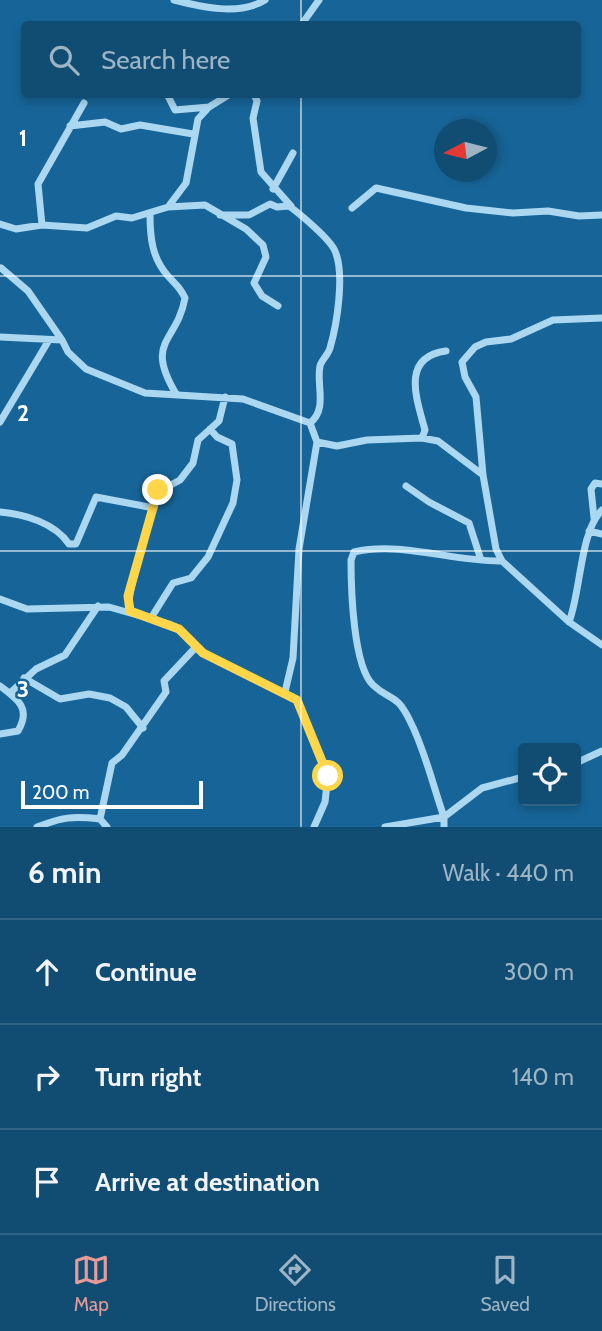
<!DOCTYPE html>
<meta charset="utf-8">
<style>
:root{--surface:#114c72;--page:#1e567a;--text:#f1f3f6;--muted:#9cb4c4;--line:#306384;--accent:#e69b98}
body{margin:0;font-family:Cabin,sans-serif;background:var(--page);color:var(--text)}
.controls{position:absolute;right:21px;bottom:21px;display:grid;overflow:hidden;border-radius:7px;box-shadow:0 4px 10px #0003}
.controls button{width:63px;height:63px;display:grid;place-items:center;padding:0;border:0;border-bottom:2px solid var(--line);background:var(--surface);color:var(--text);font:35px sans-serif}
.compass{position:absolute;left:434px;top:119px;width:63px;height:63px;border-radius:50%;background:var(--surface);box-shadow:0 4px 10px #0003;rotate:263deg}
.scale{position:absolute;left:21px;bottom:18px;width:182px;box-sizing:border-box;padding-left:7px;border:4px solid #fff;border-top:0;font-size:19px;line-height:24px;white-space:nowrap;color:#fff;-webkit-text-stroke:5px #176598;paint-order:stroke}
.stop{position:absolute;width:21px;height:21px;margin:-16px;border:5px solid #ffd54a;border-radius:50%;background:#fff}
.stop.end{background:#ffd54a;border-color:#fff;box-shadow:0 2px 7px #0008}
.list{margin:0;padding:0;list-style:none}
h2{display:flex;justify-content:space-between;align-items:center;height:91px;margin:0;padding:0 28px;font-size:30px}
h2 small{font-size:23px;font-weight:400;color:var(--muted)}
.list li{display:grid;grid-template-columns:46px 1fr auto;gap:21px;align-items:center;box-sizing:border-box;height:105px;padding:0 28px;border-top:2px solid var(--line)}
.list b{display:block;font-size:26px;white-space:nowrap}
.list em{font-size:23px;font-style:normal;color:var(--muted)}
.icon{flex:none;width:38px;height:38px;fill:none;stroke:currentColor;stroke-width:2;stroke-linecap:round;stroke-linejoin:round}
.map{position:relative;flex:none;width:602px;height:827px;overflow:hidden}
.search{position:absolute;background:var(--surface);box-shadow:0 4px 10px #0003;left:21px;right:21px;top:21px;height:77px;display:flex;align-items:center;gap:18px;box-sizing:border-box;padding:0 24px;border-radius:7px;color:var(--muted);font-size:26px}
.sheet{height:406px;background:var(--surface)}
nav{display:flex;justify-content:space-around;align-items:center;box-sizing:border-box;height:98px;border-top:2px solid var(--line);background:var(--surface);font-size:19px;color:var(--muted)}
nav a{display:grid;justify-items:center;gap:4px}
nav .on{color:var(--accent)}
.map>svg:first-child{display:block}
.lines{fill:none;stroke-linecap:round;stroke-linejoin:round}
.street{stroke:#abd7f1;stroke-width:7}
.route{stroke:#ffd54a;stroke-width:9}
.grid{fill:none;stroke:#fff;stroke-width:2;stroke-opacity:0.55}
.grid-label{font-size:23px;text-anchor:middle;font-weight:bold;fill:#fff;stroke:#176598;stroke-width:5;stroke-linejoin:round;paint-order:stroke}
</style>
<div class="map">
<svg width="602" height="827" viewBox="0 0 602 827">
<rect width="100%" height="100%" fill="#176598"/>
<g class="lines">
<path class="street" d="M174,0C202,7 239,16 265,0
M302,24L319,0
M167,94L175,110L209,107
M254,94L257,101L253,118L261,172L291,206
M70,126L105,122L121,129L140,125L193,134
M273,189L293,153
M168,207L205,205L246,229L263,245L266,257L254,283L262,296L278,306
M352,208L376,188L466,208L513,213L548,211L579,216L602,215
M150,214C150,238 152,258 168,276C176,285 180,287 185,298C177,343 144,340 176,394
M220,215H249L270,204L277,207L289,206C300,214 330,239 335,251C345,274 337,324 330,348C328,355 321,361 320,366C316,385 328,409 310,423
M0,224L16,229L42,225L87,228L116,216L132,218L168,207L186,183L198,119L209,107L230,94
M42,225L38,184L84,103
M1,268L28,291L62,340
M602,318L553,320L511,339L486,342L475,347L462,362L465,377L476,397L483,475L496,549L502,561L569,622L602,645
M0,337L62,340L68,352L86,369L145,393L243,399L310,423L317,442L299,549L293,658L285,692
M0,422L49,340
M422,438L425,430C417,400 400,357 446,351
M317,442L337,446L367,440L422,438L438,441L483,475
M406,486L429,502L469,523L481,560
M0,512C24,514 55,523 69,544H76L96,497L154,508
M594,518L591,489L595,483L602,484
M589,531L602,534
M0,599L27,609L109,607L169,624L179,629L203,653L297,700L328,776L325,802L314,827
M129,611C125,596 152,518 156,493L180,480L193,463L198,440L219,421L225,397
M151,618L173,583L191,578L208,557L233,503L237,480L232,444L217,437L210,429
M569,622C581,591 580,531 602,510
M24,678L60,699L89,694L110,698L126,707L143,728
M0,686C19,700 31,709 18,731L0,734
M10,693L36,669L65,655L98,606
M576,763L602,751
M100,819L112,763L122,755L166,692L164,681L196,647
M37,827C63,817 72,816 100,819L107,827
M385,827L444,817L482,788L523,777
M444,827V817C433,786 425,750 410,721C396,692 391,702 373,685C353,666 351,588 351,560L354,552C402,541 453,562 502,561"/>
</g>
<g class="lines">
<path class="route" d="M158,490L128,596L130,611L179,629L203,653L297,700L328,776"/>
</g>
<path class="grid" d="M301,0V24M301,94V827M0,276H602M0,551H602"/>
<g class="grid-label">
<text x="23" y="146">1</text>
<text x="23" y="421">2</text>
<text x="23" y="697">3</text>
</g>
</svg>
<div class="controls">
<button><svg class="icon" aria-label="locate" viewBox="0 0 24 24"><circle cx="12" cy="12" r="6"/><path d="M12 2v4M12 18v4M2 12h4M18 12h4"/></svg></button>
</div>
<svg class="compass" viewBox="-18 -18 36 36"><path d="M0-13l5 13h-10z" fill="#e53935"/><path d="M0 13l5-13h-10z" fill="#9cb4c4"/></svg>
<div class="scale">200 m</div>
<div class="stop" style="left:328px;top:776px"></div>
<div class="stop end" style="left:158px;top:490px"></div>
<div class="search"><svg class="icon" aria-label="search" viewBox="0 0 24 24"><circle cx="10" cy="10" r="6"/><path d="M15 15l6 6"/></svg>Search here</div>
</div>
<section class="sheet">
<h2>6 min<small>Walk · 440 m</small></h2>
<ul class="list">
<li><svg class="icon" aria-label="ahead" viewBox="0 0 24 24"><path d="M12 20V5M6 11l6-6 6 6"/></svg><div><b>Continue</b></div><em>300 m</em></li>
<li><svg class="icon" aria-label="right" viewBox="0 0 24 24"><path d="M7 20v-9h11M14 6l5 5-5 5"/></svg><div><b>Turn right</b></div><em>140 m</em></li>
<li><svg class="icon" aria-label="arrive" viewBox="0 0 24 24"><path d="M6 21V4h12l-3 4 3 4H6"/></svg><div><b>Arrive at destination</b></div></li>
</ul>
</section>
<nav>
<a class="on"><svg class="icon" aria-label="map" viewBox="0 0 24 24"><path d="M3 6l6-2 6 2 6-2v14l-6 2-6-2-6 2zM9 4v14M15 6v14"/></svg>Map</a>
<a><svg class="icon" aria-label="directions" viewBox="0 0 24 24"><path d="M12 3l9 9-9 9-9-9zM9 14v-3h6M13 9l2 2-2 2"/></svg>Directions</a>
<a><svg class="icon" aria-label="saved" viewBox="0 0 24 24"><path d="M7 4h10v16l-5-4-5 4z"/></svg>Saved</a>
</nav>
